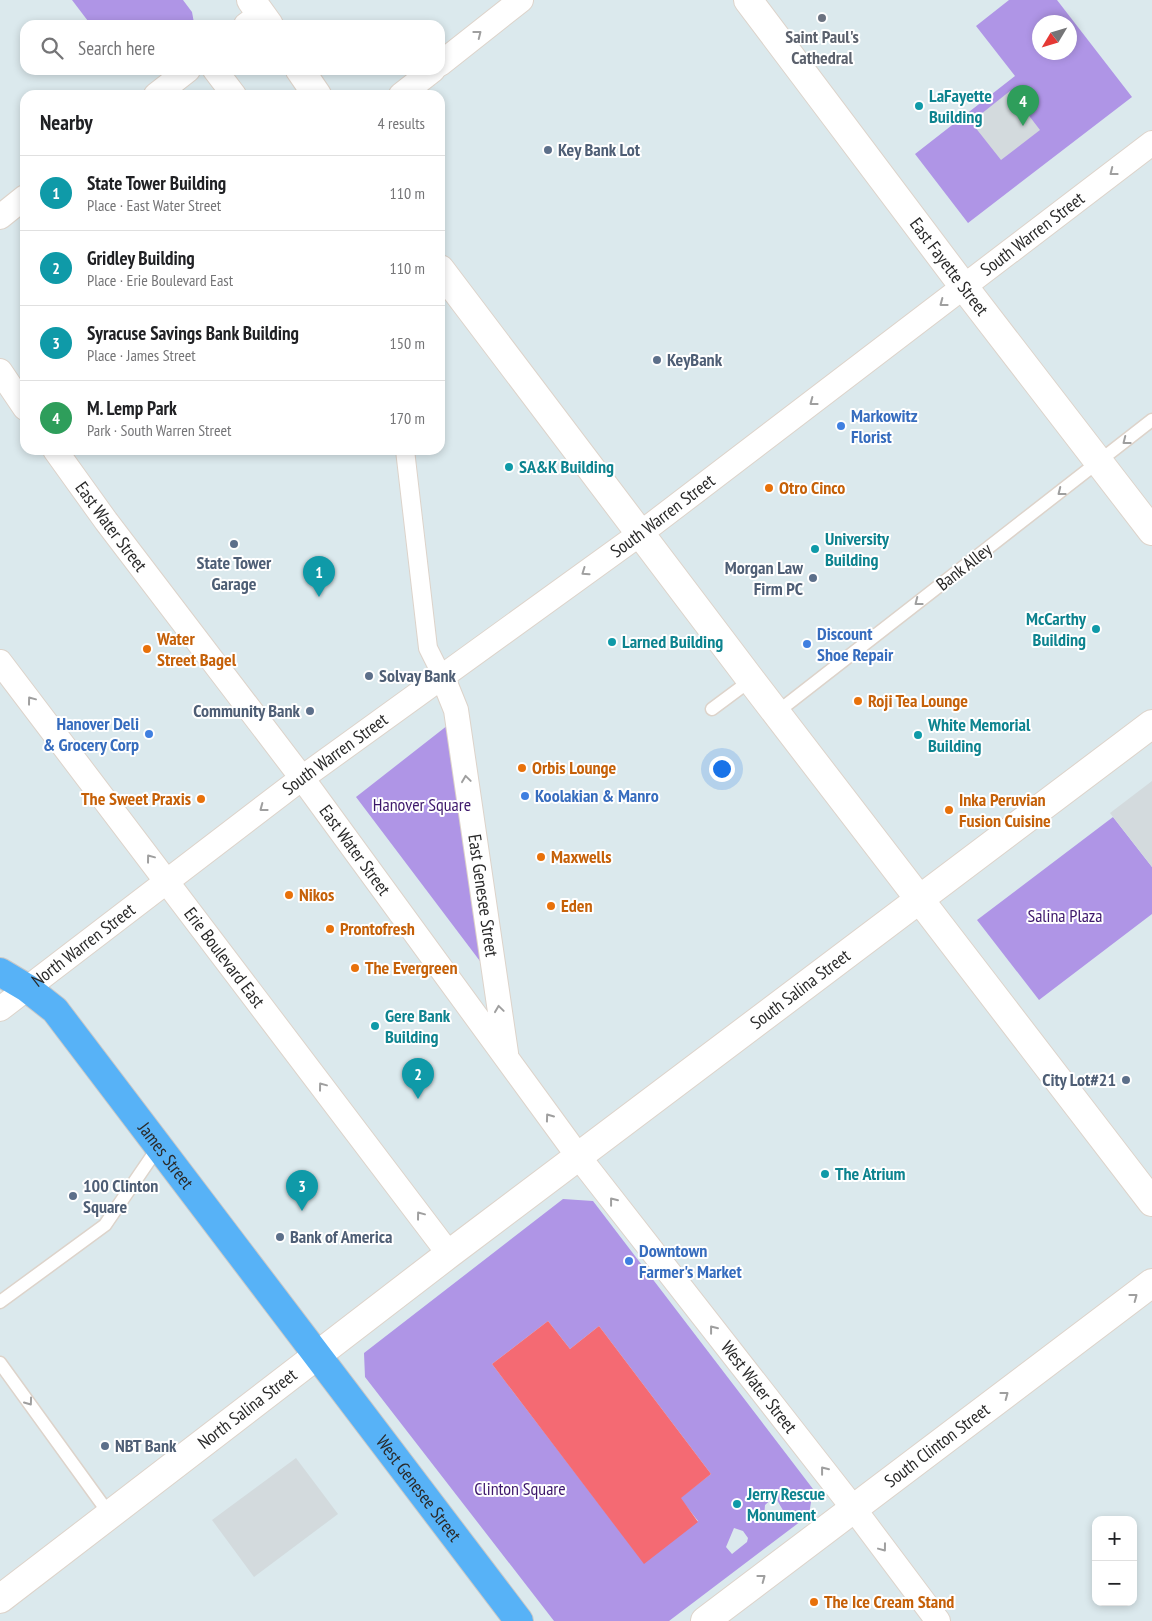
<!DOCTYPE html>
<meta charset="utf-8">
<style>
:root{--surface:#fff;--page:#f2f2f2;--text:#202124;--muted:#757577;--line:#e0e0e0;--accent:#b45309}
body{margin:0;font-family:"PT Sans Narrow",sans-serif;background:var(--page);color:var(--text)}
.controls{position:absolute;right:15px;bottom:15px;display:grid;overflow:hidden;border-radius:10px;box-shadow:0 2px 8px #0003}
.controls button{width:45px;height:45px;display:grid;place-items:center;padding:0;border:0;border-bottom:1px solid var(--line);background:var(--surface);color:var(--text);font:25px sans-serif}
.compass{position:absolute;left:1032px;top:15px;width:45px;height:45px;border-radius:50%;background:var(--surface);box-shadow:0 2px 8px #0003;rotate:232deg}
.you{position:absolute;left:721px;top:768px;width:18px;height:18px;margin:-12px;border:4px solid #fff;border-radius:50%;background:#1a73e8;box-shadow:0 0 0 8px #1a73e833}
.badge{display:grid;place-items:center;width:32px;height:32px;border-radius:50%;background:var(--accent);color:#fff;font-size:16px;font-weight:700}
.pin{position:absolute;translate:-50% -41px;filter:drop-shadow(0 1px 2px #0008)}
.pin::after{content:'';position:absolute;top:26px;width:18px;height:15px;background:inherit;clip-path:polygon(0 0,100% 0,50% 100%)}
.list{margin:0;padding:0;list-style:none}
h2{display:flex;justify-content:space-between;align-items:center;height:65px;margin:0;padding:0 20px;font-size:21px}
h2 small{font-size:16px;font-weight:400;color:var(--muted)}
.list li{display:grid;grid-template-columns:32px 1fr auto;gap:15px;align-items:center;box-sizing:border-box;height:75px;padding:0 20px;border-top:1px solid var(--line)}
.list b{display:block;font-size:19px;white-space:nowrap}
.list p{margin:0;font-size:16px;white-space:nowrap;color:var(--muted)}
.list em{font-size:16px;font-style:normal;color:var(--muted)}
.icon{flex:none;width:28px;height:28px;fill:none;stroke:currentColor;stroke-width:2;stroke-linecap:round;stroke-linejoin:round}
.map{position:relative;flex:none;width:1152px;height:1621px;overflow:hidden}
.search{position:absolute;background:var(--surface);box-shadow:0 2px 8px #0003;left:20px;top:20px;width:425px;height:55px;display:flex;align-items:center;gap:12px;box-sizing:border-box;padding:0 18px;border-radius:15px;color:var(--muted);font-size:19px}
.panel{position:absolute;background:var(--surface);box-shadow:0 2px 8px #0003;left:20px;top:90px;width:425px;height:365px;border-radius:15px}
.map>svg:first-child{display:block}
.green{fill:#af95e6;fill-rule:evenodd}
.plaza{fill:#d3dadd}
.water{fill:#f46a73}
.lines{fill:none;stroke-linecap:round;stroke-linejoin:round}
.service-casing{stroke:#ddd3ca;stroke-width:15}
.pedestrian-casing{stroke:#ddd3ca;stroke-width:20}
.minor-casing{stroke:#ddd3ca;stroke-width:26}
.tertiary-casing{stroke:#ddd3ca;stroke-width:30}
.secondary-casing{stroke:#ddd3ca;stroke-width:30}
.primary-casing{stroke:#c8c8c8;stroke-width:30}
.service{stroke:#fff;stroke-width:12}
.pedestrian{stroke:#fff;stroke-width:18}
.minor{stroke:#fff;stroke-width:24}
.tertiary{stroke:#fff;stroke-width:28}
.secondary{stroke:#fff;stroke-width:28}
.primary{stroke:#57b2f7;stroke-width:28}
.oneway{stroke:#9f9f9f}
.worship-dot{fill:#6b7280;stroke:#fff;stroke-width:2}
.culture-dot{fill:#0f9aa8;stroke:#fff;stroke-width:2}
.service-dot{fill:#5c6f8a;stroke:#fff;stroke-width:2}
.shop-dot{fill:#3f7fe0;stroke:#fff;stroke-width:2}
.food-dot{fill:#e8710a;stroke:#fff;stroke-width:2}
.labels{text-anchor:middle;stroke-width:4;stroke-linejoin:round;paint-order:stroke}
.worship-label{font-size:18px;font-weight:bold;fill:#5b616d;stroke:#fff}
.culture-label{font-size:18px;font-weight:bold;fill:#0d838f;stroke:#fff;text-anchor:start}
.service-label{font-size:18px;font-weight:bold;fill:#4e5e75;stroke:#fff;text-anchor:start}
.street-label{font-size:18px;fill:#2a2a2a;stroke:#fff}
.shop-label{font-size:18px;font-weight:bold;fill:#366cbe;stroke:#fff;text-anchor:start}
.food-label{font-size:18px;font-weight:bold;fill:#c56008;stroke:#fff;text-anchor:start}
.park-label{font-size:18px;fill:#3d176b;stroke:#fff}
</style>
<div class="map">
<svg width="1152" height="1621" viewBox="0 0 1152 1621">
<rect width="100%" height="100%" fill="#dbe9ed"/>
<path class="green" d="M72,0H183L192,12L194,23L192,25H91Z
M1009,0H1057L1132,97L968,223L915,154L1015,76L976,26ZM1040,22H1070V52H1040Z
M457,718L495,981L356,797Z
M1113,817L1152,867V914L1039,1000L977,920Z
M563,1199L593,1201L813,1489L809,1515L669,1621H554L365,1377L364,1353ZM548,1321L570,1349L599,1326L711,1474L680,1498L698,1521L644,1563L492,1364ZM773,1498L777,1500L784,1512L771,1522H768L764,1518L765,1505ZM734,1528L743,1531L748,1538L747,1542L732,1554L726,1547Z"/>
<path class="plaza" d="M1010,91L1040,130L1001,160L971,122Z
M1152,781V867L1110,813Z
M296,1458L338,1514L254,1577L212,1520Z"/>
<path class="water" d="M548,1321L570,1349L599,1326L711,1474L681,1498L698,1522L644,1564L492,1364Z"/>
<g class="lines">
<defs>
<path id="service" d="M712,709L751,680
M776,713L1152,420
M0,1302L105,1225L159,1146
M0,1363L110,1515"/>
<path id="pedestrian" d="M405,450L428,648L443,678"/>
<g id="minor">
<path d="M246,25L261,14"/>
<path d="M440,64L521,0"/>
<path d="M215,70L234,95"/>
<path d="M156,95L188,70"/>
<path d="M401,95L433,70"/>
<path d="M0,217L25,197"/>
<path d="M0,371L25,408"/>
<path id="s1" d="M55,450L106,521L302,778L578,1156L854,1509L938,1621"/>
<path id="s2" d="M0,662L449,1254"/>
<path id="s3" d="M443,678L456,710L506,1053"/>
<path id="s4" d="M0,1009L302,778L641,533L1152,143"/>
</g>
<g id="tertiary">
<path d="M251,0L269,25"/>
<path id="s5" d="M748,0L964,287L1152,531"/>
<path d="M300,70L317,95"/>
<path d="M440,269L751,680L1152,1202"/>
<path id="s6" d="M705,1621L1152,1283"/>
</g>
<g id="secondary">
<path id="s7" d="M0,1599L449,1254L1152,724"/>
</g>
<g id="primary">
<path id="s8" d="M0,972L27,988L55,1010L519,1621"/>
</g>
</defs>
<use href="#service" class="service-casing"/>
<use href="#pedestrian" class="pedestrian-casing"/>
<use href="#minor" class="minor-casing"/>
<use href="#tertiary" class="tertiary-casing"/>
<use href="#secondary" class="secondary-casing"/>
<use href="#primary" class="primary-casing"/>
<use href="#service" class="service"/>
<use href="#pedestrian" class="pedestrian"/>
<use href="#minor" class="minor"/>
<use href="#tertiary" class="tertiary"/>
<use href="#secondary" class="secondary"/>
<use href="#primary" class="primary"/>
</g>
<defs><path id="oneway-chevron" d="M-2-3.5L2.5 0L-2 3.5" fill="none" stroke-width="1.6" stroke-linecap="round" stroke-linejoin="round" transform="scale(1.25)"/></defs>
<g class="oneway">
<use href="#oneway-chevron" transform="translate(478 34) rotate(-38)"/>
<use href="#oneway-chevron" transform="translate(1113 172) rotate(142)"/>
<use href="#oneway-chevron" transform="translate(943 303) rotate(143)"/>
<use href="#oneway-chevron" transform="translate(813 402) rotate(143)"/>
<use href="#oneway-chevron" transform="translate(1126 441) rotate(142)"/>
<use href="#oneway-chevron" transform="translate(1061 492) rotate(142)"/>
<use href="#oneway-chevron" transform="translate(585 572) rotate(145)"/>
<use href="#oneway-chevron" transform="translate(918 602) rotate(142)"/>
<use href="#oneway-chevron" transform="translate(31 700) rotate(-127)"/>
<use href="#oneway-chevron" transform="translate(466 779) rotate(-98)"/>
<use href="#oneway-chevron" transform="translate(263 808) rotate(143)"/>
<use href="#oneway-chevron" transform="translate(150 858) rotate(-127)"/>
<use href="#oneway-chevron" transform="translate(499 1009) rotate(-98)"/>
<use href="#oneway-chevron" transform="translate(322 1086) rotate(-127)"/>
<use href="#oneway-chevron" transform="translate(549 1117) rotate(-126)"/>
<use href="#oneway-chevron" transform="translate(613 1201) rotate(-128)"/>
<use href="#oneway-chevron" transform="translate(420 1215) rotate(-127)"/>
<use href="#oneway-chevron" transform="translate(1134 1297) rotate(-37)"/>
<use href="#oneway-chevron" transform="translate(713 1329) rotate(-128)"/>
<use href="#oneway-chevron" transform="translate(1005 1395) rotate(-37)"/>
<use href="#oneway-chevron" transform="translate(29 1402) rotate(54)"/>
<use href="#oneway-chevron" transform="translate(824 1470) rotate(-128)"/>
<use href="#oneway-chevron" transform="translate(883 1548) rotate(53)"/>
<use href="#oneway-chevron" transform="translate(762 1578) rotate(-37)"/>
</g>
<circle class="worship-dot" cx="822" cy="18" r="5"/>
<g class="culture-dot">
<circle cx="919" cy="106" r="5"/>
<circle cx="509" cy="467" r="5"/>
<circle cx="815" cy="549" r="5"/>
<circle cx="1096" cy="629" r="5"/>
<circle cx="612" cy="642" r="5"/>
<circle cx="918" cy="735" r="5"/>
<circle cx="375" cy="1026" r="5"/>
<circle cx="825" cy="1174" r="5"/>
<circle cx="737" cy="1504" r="5"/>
</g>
<g class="service-dot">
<circle cx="548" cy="150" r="5"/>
<circle cx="657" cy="360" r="5"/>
<circle cx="234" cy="544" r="5"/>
<circle cx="813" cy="578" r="5"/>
<circle cx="369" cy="676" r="5"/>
<circle cx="310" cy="711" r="5"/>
<circle cx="1126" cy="1080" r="5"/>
<circle cx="73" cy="1196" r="5"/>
<circle cx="280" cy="1237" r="5"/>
<circle cx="105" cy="1446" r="5"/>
</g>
<g class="shop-dot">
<circle cx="841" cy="426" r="5"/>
<circle cx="807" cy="644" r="5"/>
<circle cx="149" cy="734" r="5"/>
<circle cx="525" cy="796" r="5"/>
<circle cx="629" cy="1261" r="5"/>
</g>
<g class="food-dot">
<circle cx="769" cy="488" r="5"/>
<circle cx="147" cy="649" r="5"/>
<circle cx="858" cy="701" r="5"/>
<circle cx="522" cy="768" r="5"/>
<circle cx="201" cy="799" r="5"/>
<circle cx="949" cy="810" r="5"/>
<circle cx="541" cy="857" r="5"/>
<circle cx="289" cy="895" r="5"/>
<circle cx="551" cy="906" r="5"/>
<circle cx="330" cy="929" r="5"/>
<circle cx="355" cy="968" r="5"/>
<circle cx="814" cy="1602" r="5"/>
</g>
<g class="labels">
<g class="worship-label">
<text x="822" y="43">Saint Paul's<tspan x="822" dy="21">Cathedral</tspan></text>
</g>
<g class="culture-label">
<text x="929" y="102">LaFayette<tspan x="929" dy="21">Building</tspan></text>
<text x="519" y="473">SA&amp;K Building</text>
<text x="825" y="545">University<tspan x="825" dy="21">Building</tspan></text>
<text x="1086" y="625" text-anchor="end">McCarthy<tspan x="1086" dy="21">Building</tspan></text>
<text x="622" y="648">Larned Building</text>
<text x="928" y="731">White Memorial<tspan x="928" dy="21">Building</tspan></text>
<text x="385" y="1022">Gere Bank<tspan x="385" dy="21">Building</tspan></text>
<text x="835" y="1180">The Atrium</text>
<text x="747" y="1500">Jerry Rescue<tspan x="747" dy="21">Monument</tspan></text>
</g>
<g class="service-label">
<text x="558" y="156">Key Bank Lot</text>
<text x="667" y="366">KeyBank</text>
<text x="234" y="569" text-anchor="middle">State Tower<tspan x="234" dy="21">Garage</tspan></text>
<text x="803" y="574" text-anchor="end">Morgan Law<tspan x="803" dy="21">Firm PC</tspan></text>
<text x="379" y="682">Solvay Bank</text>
<text x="300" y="717" text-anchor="end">Community Bank</text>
<text x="1116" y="1086" text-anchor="end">City Lot#21</text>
<text x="83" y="1192">100 Clinton<tspan x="83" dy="21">Square</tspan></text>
<text x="290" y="1243">Bank of America</text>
<text x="115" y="1452">NBT Bank</text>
</g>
<g class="street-label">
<text dy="6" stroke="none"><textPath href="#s4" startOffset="1291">South Warren Street</textPath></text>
<text dy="6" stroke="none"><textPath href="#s5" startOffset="334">East Fayette Street</textPath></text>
<text dy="6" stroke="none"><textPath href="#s4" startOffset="826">South Warren Street</textPath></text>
<text dy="6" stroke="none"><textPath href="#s1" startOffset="95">East Water Street</textPath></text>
<text transform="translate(964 567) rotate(-38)" y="6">Bank Alley</text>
<text dy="6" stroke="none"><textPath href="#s4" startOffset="421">South Warren Street</textPath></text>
<text dy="6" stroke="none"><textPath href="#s1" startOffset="500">East Water Street</textPath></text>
<text dy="6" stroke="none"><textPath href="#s3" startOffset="222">East Genesee Street</textPath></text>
<text dy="6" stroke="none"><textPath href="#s4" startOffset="105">North Warren Street</textPath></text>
<text dy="6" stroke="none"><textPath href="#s2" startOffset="371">Erie Boulevard East</textPath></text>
<text dy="6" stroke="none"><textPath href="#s7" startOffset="1006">South Salina Street</textPath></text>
<text dy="6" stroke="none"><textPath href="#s8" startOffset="250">James Street</textPath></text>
<text dy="6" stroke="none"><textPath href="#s1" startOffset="1172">West Water Street</textPath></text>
<text dy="6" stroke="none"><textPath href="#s7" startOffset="312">North Salina Street</textPath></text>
<text dy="6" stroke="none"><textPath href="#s6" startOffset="291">South Clinton Street</textPath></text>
<text dy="6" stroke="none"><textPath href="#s8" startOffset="668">West Genesee Street</textPath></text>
</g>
<g class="shop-label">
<text x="851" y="422">Markowitz<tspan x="851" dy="21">Florist</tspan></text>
<text x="817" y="640">Discount<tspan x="817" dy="21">Shoe Repair</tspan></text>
<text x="139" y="730" text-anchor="end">Hanover Deli<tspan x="139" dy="21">&amp; Grocery Corp</tspan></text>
<text x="535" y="802">Koolakian &amp; Manro</text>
<text x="639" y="1257">Downtown<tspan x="639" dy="21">Farmer's Market</tspan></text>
</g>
<g class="food-label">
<text x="779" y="494">Otro Cinco</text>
<text x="157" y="645">Water<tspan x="157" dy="21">Street Bagel</tspan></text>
<text x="868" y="707">Roji Tea Lounge</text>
<text x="532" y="774">Orbis Lounge</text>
<text x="191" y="805" text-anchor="end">The Sweet Praxis</text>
<text x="959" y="806">Inka Peruvian<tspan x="959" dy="21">Fusion Cuisine</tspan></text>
<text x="551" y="863">Maxwells</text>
<text x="299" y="901">Nikos</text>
<text x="561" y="912">Eden</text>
<text x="340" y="935">Prontofresh</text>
<text x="365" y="974">The Evergreen</text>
<text x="824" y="1608">The Ice Cream Stand</text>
</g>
<g class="park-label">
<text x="422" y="811">Hanover Square</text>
<text x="1065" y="922">Salina Plaza</text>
<text x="520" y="1495">Clinton Square</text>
</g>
</g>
</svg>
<div class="controls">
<button>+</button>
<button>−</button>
</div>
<svg class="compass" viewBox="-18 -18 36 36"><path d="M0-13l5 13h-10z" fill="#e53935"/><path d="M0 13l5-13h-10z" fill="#757577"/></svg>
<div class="you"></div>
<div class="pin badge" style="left:319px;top:597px;background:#0f9aa8">1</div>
<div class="pin badge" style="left:418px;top:1099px;background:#0f9aa8">2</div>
<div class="pin badge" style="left:302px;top:1211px;background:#0f9aa8">3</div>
<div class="pin badge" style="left:1023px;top:126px;background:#2e9e5b">4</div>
<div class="search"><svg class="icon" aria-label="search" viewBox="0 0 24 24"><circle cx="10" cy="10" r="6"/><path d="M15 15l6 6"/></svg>Search here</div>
<section class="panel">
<h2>Nearby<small>4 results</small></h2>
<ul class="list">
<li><span class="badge" style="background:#0f9aa8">1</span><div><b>State Tower Building</b><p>Place · East Water Street</p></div><em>110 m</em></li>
<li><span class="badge" style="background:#0f9aa8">2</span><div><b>Gridley Building</b><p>Place · Erie Boulevard East</p></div><em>110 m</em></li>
<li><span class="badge" style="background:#0f9aa8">3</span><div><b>Syracuse Savings Bank Building</b><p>Place · James Street</p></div><em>150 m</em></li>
<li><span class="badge" style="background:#2e9e5b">4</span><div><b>M. Lemp Park</b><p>Park · South Warren Street</p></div><em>170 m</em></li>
</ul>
</section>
</div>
